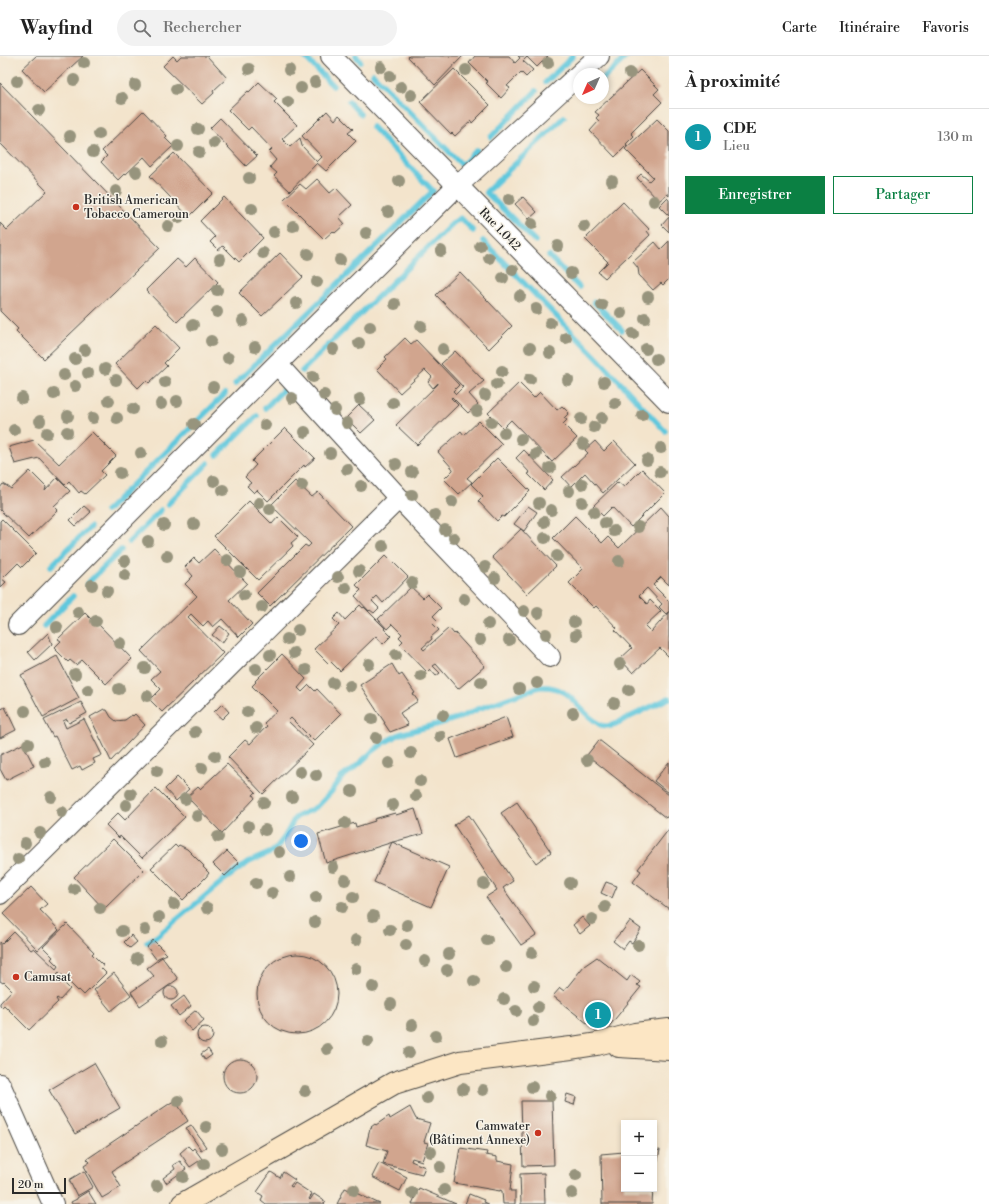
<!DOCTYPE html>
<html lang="fr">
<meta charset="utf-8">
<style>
:root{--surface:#fff;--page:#f2f2f2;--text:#222;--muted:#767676;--line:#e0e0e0;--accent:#0b8043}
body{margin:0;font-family:"Libre Bodoni",serif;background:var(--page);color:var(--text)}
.controls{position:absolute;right:12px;bottom:12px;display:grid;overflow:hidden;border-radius:0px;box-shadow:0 2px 6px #0003}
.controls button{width:36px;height:36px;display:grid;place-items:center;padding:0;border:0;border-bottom:1px solid var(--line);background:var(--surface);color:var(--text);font:20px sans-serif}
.compass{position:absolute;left:573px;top:12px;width:36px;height:36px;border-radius:50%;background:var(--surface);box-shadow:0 2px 6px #0003;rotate:225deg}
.scale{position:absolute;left:12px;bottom:10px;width:54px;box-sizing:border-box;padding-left:4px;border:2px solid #2b2b2b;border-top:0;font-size:11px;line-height:14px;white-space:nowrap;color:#2b2b2b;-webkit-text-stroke:3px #f7f3e8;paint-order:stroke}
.you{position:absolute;left:301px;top:785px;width:14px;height:14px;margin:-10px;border:3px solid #fff;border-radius:50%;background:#1a73e8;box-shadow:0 0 0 6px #1a73e833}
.badge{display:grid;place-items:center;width:26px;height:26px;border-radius:50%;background:var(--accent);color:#fff;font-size:13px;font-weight:700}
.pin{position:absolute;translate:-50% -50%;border:2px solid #fff;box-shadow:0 1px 4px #0006}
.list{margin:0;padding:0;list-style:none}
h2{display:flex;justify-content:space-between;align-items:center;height:52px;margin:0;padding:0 16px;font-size:17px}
h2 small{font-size:13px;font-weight:400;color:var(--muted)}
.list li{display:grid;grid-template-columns:26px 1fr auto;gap:12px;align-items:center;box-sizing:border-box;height:56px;padding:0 16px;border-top:1px solid var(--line)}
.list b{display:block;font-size:15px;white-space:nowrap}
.list p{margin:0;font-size:13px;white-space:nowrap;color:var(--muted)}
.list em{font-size:13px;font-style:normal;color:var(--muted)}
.actions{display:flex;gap:8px;padding:12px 16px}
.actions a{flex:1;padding:9px 0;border:1px solid var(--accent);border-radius:0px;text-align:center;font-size:14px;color:var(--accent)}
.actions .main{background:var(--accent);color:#fff}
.icon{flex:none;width:22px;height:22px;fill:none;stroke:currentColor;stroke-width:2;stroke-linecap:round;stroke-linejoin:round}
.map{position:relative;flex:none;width:669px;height:1148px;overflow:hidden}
header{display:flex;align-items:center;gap:24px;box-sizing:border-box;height:56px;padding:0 20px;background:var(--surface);border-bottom:1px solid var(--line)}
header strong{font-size:19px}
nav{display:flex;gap:22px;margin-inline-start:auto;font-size:14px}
.search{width:280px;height:36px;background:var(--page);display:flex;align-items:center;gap:10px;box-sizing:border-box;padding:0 14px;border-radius:22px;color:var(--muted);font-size:15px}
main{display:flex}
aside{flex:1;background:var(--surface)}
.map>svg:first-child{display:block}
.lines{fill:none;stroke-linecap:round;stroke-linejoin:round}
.stream{stroke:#60c8dd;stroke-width:5.5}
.building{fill:#d1a58e}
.street-casing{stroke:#494743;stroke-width:22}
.secondary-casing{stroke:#494743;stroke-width:24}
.street{stroke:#fff;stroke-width:20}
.secondary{stroke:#fce6c4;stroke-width:22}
.tree{fill:#97947d}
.poi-dot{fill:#c8321e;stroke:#f7f3e8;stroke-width:1.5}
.labels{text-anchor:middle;stroke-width:3;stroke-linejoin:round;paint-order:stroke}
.poi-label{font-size:12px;fill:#2b2b2b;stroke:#f7f3e8;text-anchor:start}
.street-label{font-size:12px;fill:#2b2b2b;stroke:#f7f3e8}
</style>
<header>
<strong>Wayfind</strong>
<div class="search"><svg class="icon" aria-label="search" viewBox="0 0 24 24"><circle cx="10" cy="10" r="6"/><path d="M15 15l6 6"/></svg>Rechercher</div>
<nav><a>Carte</a><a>Itinéraire</a><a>Favoris</a></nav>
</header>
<main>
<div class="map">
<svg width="669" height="1148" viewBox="0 0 669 1148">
<rect width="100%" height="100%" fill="#f7f3e8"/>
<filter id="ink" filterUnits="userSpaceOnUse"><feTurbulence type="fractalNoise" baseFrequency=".025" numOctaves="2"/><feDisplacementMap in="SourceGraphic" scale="8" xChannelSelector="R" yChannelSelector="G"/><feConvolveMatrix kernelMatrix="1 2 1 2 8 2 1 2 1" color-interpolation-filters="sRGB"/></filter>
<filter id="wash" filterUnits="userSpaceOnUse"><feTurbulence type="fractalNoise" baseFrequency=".012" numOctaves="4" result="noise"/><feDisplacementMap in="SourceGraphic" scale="16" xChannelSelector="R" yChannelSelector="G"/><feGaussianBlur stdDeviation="0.9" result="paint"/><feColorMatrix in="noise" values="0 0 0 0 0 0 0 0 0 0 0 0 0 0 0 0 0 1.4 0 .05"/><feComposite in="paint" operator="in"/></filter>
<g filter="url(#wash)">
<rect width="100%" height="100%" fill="#f3e4cc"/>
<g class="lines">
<path class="stream" d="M304,0L333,30
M356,0L360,5
M373,18L462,109L477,94
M603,23L627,0
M546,26L573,0
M349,46L360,58
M491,81L536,35
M483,185L601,306L665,375
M535,185L486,136L564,61
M549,200L579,231
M594,246L622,274
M302,315L454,166L461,162L473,175
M235,328L433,135L372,71
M265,352L290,327
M217,399L257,360
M168,448L208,407
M106,455L225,338
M129,486L161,454
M51,510L90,471
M87,528L121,494
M44,570L73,540
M147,886L156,881L224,824L249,806L272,796L277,791L284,782L295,762L300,759L309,755L318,750L331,736L342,721L353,713L373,695L385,686L400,678L438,668L461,661L478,653L539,631C567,629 572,646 591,662C594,664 598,668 601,669C604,670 608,670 611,670L669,642"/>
</g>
<g id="blocks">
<path class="building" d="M36,0H83L44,36L22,13Z
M173,0L177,4L181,0H207L227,22L213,35L214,37L202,48L163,10Z
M409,0H463L435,29L408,1Z
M475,0H509L515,7L520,2L518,0H548L537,11L527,1L523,5L533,14L526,21L521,16L507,30L510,32L501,42L486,27L488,26L469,7Z
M454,13L490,49L472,67L471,65L455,80L452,77L451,78L420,46Z
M640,14L659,33L654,38L662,46L631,77L634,80L626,88L627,89L615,101L590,75L599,65L596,62L599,59L595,56Z
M259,26L277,43L274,46L297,69L282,83L290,91L300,82L302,90L317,106L322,101L302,80L327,55L335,64L339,59L353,73L348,77L356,85L326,115L317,107L290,135L274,120L277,117L270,111L276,104L269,96L272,93L251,71L248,74L228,54L248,35L249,36Z
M0,27L160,192L44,303L16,275L18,273L0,255V167L7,174L47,135L0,87Z
M143,55L167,80L165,82L173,90L152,110L144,101L125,119L124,118L118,124L101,106L107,100L102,95Z
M220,62L257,100L246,110L210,72Z
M657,63L669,75V140L667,138L659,145L637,122L641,118L649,125L653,121L625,93Z
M174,97L213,137L189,161L150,120Z
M317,123L330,137L336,132L352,149L339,161L345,168L335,177L333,175L324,183L284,143L300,128L306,133Z
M224,141L263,182L239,206L223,190L218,194L210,186L215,181L200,165Z
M523,141L537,156L529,163L515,148Z
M667,142L669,144V160L659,150Z
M623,146L649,173L647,175L650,179L605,222L598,216L608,206L585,183Z
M669,161V176L662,169Z
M669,185V223L663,229L661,227L653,234L639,219L638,212L633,206L655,186L661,193Z
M280,197L303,221L262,260L239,237Z
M195,202L218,226L177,266L146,234L177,203L186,211Z
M460,216L512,270L489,293L436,239Z
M156,268L179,292L164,307L167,310L149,327L146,324L138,332L115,308Z
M405,282L411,288L416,284L459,329L453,335L456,338L463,331L441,308L455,295L484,325L469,338L478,348L468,357L452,341L451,342L458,349L417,389L396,369L438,328V327L433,332L428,326L432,321L425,314L400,337L377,313L387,303L385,301Z
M519,327L534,342L540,336L557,354L562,350L569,357L564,362L567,364L563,368L577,382L552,406L511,364L503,372L488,357Z
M359,349L375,364L361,377L346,362Z
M479,365L502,388L467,422L472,426L459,438L444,423L453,414V413L438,396L461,375L464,379Z
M285,372L315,402L305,411L304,409L268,445L257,434L254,437L247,430L251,427L245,421L256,409L252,405Z
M92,376L116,400L101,415L105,419L85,438L81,435L79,437L69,425L65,429L39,402L15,408L9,391L34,384L59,408Z
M595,385L604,395L614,385L635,407L603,437L585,417L571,431L562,421L588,397L585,394Z
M524,394L553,424L544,434L528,418L530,417L516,402Z
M497,402L530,435L504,461L502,460L497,465L478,445L483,440L471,428Z
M642,413L665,437L631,471L612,451L603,460L593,450L618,426L624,431Z
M30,415L46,431L45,435L57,422L70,435L54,450L58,454L29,482L0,454V432L3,428L7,430L11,433Z
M295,425L312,441L318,436L351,470L270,550L257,537L305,489L308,491L311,488L271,449Z
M249,445L272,468L278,461L298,481L291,487L293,490L258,524L214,480Z
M84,450L91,456L76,470L70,464Z
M528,450L537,456L524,475L514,468Z
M661,451L669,460V529L661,521L653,529L669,545V555L666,558L659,551L662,548L647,532L639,540L647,548L650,544L661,555L645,570L651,576L669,556V601L660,592L633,617L620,603L632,592L615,574L617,572L596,550L594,552L569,527L583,513L553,482L575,460L602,487L608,481L619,492Z
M2,463L36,497L22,511L18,507L2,523L6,526L0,532V465Z
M521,473L556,510L527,538L492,501Z
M214,493L247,527L229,544L252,568L239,581L222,563L213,571L208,565L203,570L191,558L188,561L223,597L162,656L150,644L161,633L151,623L160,615L141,595L197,540L185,528L193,520L185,511L194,502L199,507Z
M386,499L408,521L383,547L377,540L372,545L379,552L374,557L370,554L369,555L355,540L361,534L356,529Z
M411,531L423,542L427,538L441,552L433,560L437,564L433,568L439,574L431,581L432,583L422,592L424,594L449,572L454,578L455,577L485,610L458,633L436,608L433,610L440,617L436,620L430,613L427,616L400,588L403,585L399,581L402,578L392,568L387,573L378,563Z
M360,549L363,552L364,551L385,572L384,573L391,580L383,588L376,580L340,615L331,606L329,608L314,593L339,569L333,563L339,557L345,564Z
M85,557L97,569L98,568L132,603L106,628L82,604L76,609L70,604L68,606L54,592L61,585L58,583Z
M220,570L229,577L222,587L212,579Z
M48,577L52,588L35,604L28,596Z
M282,598L306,623L298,632L302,636L309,629L315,635L317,633L341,658L314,685L291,662L288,665L313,689L263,738L228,701L245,684L250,688L267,670L264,667L277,655L252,630L256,626L255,625Z
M57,600L79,642L43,661L21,619Z
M392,608L399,620L402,618L415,637L413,638L418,645L400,657L408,669L390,676L384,667H385L360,629Z
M81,646L87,657L69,667L67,663L63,665L66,672L84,663L102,699L93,703L95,707L82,714L80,710L72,714L55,680L53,681L44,664Z
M222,648L229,656L222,663L214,656Z
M5,651L16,674L0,682V654Z
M104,653L105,654H107L111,661L116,665L125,664L132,659L133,660L135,658L145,669L111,705L90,661Z
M506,661L513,681L457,702L450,683Z
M599,684L669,739V758L666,762L587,699Z
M23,688L34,710L6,724L0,713V699Z
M669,706V737L654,725Z
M227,708L256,736L253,739L255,742L222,777L187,741L198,731L200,733Z
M177,721L189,733L176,745L165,733Z
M156,732L185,761L142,802L120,780L119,782L106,769L118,757L125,764Z
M517,746L551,796L536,807L501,757Z
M415,753L423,778L393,786L326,807L318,778L355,767L356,771L375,765L374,763L395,757L396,759Z
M469,759L513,825L503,832L536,879L521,889L486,841L497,834L454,769Z
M669,773V853L633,826L641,815L638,813Z
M113,783L144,814L104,853L74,821Z
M392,786L449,811L431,851L374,826Z
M175,789L177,791L179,789L187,793L204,810L203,811L209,817L206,821L183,844L151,812Z
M227,795L239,807L225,820L213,808Z
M606,826L617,830L612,842L601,837Z
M31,831L47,848L40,854L59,874L38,894L3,858Z
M582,861L590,870L580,878L573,869Z
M630,865L641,873L632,887L629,885L623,893L613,885L621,876V877Z
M67,868L94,896L92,898L103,909L101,912L106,917L84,939L79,934L78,935L59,916L56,919L70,933L60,944L57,942L56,943L58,946L29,974L4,949L2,951L0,949V947L12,934L4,926L3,927L0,925V886L2,888L14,876L31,894L34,892L56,913L58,910L51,903L53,901L43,891Z
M131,879L137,886L130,892L124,886Z
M153,884L167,898L156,903L147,891Z
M257 938a40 40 0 1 1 80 0a40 40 0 1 1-80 0Z
M162,901L178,923L140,950L131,936L154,920L147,912Z
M597,901L627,925L631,919L640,926L637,929L641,931L602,979L553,940L560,932L564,935L584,910Z
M114,917L131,939L111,955L94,934Z
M164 937a7 7 0 1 1 14 0a7 7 0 1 1-14 0Z
M184,940L191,950L179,960L171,950Z
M196,954L204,964L192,975L183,965Z
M197 979a8 8 0 1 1 16 0a8 8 0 1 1-16 0Z
M208,993L212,999L205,1004L201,998Z
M223 1020a17 17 0 1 1 34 0a17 17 0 1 1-34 0Z
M94,1007L120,1052L75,1078L49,1034Z
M567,1038L576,1041L574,1049L565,1046Z
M175,1044L188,1065L112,1115L121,1131L102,1142L84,1110L90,1106L87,1103Z
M521,1045H552L554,1109L523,1110Z
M410,1051L416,1063L430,1067L424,1086L428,1087L422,1105L412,1102L411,1105L425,1111L422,1118L383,1108L387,1095L366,1089L370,1073L372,1072L371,1071L375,1068L376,1069L389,1060L390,1063Z
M191,1069L206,1091L201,1094L186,1072Z
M188,1090L192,1094L194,1092L202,1103L190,1111L180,1097Z
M460,1092L487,1096L486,1099L497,1101V1105L513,1108L510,1135H515V1148H503L502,1135L500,1134V1135L454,1127Z
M660,1094L655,1117H654V1095Z
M624,1096V1133H653L652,1148H602L601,1098Z
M180,1105L186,1113L166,1127L163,1122L175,1113L173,1109Z
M379,1107L407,1121L400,1135L372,1121Z
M84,1115L93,1131L77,1140L69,1124Z
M271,1116L280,1122L283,1116L295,1124L290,1130L292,1131L295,1127L312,1138L309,1143L310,1144L314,1138L326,1146L324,1148H266L261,1144L263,1140L257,1136Z
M544,1117L545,1148H521L520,1118Z
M345,1132L380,1148H337Z
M419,1132L456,1148H412Z
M88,1135L96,1148H72L71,1146L77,1143V1142Z
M469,1138L484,1144L483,1146L488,1148H465Z"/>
</g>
</g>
<g filter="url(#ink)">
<use href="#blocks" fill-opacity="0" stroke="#494743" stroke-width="1"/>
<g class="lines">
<defs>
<path id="street" d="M331,0L669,346
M277,308L399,442L550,601
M18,569L277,308L457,130L599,0
M0,838L399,442
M0,1028L53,1148"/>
<path id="secondary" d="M619,990L669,993
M183,1148L394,1027L460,1006L571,992L597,988L635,978L669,974"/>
</defs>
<use href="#street" class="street-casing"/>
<use href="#secondary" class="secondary-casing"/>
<use href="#street" class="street"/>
<use href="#secondary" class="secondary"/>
</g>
<g class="tree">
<circle cx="84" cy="7" r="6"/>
<circle cx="548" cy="7" r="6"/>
<circle cx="381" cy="11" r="6"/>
<circle cx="249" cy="13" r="6"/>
<circle cx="289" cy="14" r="6"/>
<circle cx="466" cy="14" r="6"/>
<circle cx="630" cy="17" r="6"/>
<circle cx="390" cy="20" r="6"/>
<circle cx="74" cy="24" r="6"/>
<circle cx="17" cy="25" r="6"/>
<circle cx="315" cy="26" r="6"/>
<circle cx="135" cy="29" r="6"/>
<circle cx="401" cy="31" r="6"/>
<circle cx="301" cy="32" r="6"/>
<circle cx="176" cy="33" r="6"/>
<circle cx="411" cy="39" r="6"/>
<circle cx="122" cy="42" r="6"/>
<circle cx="288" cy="46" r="6"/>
<circle cx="39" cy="54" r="6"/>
<circle cx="198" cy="73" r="6"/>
<circle cx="99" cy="78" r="6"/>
<circle cx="70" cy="80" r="6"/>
<circle cx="214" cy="87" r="6"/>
<circle cx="178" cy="90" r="6"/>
<circle cx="93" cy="96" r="6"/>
<circle cx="199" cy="96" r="6"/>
<circle cx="136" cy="116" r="6"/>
<circle cx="249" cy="122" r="6"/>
<circle cx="399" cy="125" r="6"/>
<circle cx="612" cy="125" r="6"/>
<circle cx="116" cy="135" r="6"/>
<circle cx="509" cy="143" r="6"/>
<circle cx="654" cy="145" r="6"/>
<circle cx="252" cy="153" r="6"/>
<circle cx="388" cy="156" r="6"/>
<circle cx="179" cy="161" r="6"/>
<circle cx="532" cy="168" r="6"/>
<circle cx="168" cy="170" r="6"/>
<circle cx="293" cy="170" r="6"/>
<circle cx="584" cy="170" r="6"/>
<circle cx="274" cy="176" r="6"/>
<circle cx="366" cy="177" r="6"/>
<circle cx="480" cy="190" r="6"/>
<circle cx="558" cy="190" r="6"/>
<circle cx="441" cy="195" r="6"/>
<circle cx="263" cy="197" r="6"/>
<circle cx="308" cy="198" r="6"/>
<circle cx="489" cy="202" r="6"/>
<circle cx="220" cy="203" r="6"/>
<circle cx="340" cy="204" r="6"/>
<circle cx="513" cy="214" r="6"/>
<circle cx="571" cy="217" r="6"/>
<circle cx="503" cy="222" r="6"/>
<circle cx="317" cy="226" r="6"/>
<circle cx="217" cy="234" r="6"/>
<circle cx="520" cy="240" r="6"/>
<circle cx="648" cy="241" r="6"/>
<circle cx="296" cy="247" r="6"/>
<circle cx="395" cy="248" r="6"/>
<circle cx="602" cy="249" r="6"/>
<circle cx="536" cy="253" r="6"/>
<circle cx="217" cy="256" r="6"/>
<circle cx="621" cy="257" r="6"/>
<circle cx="645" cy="262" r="6"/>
<circle cx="243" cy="265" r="6"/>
<circle cx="550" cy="267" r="6"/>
<circle cx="193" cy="269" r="6"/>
<circle cx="421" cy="270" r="6"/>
<circle cx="370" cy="271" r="6"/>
<circle cx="633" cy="278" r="6"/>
<circle cx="566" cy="282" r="6"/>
<circle cx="211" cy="285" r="6"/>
<circle cx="359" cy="287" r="6"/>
<circle cx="255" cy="291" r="6"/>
<circle cx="530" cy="292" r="6"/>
<circle cx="333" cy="293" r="6"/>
<circle cx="443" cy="293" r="6"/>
<circle cx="646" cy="293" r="6"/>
<circle cx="85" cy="294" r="6"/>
<circle cx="550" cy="297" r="6"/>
<circle cx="228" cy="302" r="6"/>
<circle cx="75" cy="303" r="6"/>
<circle cx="656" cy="303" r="6"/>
<circle cx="105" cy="313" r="6"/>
<circle cx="502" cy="315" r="6"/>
<circle cx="88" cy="317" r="6"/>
<circle cx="64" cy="319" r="6"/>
<circle cx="313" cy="321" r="6"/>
<circle cx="530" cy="323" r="6"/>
<circle cx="116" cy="324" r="6"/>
<circle cx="568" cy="324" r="6"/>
<circle cx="165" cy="326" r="6"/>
<circle cx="604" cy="326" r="6"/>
<circle cx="497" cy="328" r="6"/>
<circle cx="75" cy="330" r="6"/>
<circle cx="213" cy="331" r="6"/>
<circle cx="54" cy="338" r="6"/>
<circle cx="324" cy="339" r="6"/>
<circle cx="485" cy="339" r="6"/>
<circle cx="22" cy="342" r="6"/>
<circle cx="292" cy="342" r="6"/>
<circle cx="360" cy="343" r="6"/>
<circle cx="109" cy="345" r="6"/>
<circle cx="177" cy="345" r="6"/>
<circle cx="393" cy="347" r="6"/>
<circle cx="615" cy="347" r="6"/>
<circle cx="161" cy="348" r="6"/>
<circle cx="133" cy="353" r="6"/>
<circle cx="335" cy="354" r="6"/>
<circle cx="477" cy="355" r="6"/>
<circle cx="642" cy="359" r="6"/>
<circle cx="68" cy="360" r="6"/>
<circle cx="93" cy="362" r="6"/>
<circle cx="117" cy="362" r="6"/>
<circle cx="602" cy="362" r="6"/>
<circle cx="581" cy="363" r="6"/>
<circle cx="40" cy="365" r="6"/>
<circle cx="491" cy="366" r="6"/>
<circle cx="347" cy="367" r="6"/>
<circle cx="194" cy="368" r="6"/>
<circle cx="265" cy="369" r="6"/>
<circle cx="594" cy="371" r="6"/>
<circle cx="14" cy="374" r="6"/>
<circle cx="67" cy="376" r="6"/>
<circle cx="305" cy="376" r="6"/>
<circle cx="47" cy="377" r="6"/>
<circle cx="504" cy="377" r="6"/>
<circle cx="521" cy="383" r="6"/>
<circle cx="583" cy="388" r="6"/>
<circle cx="661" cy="392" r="6"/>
<circle cx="141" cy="397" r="6"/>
<circle cx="330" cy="397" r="6"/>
<circle cx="536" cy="398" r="6"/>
<circle cx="647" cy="404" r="6"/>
<circle cx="396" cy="408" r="6"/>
<circle cx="550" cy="412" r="6"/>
<circle cx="347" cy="413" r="6"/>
<circle cx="412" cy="416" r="6"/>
<circle cx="660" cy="416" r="6"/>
<circle cx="120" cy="417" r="6"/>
<circle cx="214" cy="425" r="6"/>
<circle cx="582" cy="428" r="6"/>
<circle cx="302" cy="429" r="6"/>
<circle cx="361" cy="430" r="6"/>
<circle cx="223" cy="434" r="6"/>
<circle cx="569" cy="435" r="6"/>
<circle cx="412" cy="439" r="6"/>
<circle cx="452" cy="446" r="6"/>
<circle cx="582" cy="446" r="6"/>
<circle cx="259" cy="447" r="6"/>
<circle cx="539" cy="447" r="6"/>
<circle cx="270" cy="453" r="6"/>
<circle cx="551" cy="454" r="6"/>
<circle cx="594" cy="456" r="6"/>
<circle cx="435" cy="459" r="6"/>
<circle cx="544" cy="466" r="6"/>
<circle cx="605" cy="467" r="6"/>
<circle cx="194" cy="468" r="6"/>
<circle cx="164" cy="469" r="6"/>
<circle cx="638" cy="471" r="6"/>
<circle cx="445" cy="474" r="6"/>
<circle cx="614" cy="475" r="6"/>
<circle cx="454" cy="482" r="6"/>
<circle cx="545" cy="482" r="6"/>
<circle cx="148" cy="485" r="6"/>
<circle cx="383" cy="490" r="6"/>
<circle cx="167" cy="500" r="6"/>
<circle cx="557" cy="500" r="6"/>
<circle cx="227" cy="504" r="6"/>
<circle cx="125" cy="505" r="6"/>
<circle cx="619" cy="505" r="6"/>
<circle cx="485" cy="511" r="6"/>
<circle cx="359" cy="515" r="6"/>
<circle cx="240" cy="516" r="6"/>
<circle cx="125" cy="519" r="6"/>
<circle cx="338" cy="521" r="6"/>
<circle cx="495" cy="522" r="6"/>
<circle cx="412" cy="527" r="6"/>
<circle cx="92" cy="529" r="6"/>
<circle cx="346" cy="532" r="6"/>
<circle cx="107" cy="535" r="6"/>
<circle cx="244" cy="539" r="6"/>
<circle cx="464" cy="543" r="6"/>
<circle cx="262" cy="551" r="6"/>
<circle cx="524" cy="555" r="6"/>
<circle cx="78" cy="556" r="6"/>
<circle cx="538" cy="557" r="6"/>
<circle cx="96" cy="565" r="6"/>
<circle cx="574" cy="566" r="6"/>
<circle cx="488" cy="568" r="6"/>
<circle cx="57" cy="571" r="6"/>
<circle cx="298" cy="574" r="6"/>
<circle cx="546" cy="578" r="6"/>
<circle cx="576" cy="579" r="6"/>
<circle cx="287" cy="583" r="6"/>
<circle cx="480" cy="584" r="6"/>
<circle cx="509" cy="584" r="6"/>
<circle cx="120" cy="587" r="6"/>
<circle cx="294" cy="597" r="6"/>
<circle cx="270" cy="599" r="6"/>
<circle cx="396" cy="599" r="6"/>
<circle cx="369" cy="608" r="6"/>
<circle cx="620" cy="608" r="6"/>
<circle cx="145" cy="612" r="6"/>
<circle cx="256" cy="613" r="6"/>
<circle cx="306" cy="614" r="6"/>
<circle cx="75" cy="618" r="6"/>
<circle cx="421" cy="620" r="6"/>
<circle cx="481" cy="626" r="6"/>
<circle cx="333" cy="627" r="6"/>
<circle cx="537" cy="627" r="6"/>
<circle cx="350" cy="630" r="6"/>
<circle cx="119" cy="633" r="6"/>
<circle cx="519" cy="633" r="6"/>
<circle cx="88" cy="634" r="6"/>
<circle cx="629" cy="634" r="6"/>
<circle cx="147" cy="640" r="6"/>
<circle cx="614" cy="647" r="6"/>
<circle cx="25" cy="655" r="6"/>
<circle cx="247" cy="656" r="6"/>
<circle cx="573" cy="657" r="6"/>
<circle cx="443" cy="659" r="6"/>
<circle cx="372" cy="663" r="6"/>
<circle cx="256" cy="672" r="6"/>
<circle cx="195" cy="676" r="6"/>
<circle cx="440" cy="680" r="6"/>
<circle cx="376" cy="682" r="6"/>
<circle cx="28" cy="688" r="6"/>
<circle cx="411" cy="697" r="6"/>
<circle cx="215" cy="700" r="6"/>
<circle cx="587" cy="704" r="6"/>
<circle cx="45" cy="706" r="6"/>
<circle cx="389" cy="707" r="6"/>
<circle cx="202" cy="712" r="6"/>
<circle cx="157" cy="715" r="6"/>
<circle cx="300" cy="716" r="6"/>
<circle cx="316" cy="719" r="6"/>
<circle cx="420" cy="725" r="6"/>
<circle cx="352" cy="735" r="6"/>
<circle cx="131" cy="738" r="6"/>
<circle cx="416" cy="740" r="6"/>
<circle cx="51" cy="741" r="6"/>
<circle cx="292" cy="741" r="6"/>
<circle cx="185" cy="743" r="6"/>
<circle cx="264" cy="747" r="6"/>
<circle cx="126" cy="749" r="6"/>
<circle cx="393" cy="749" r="6"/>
<circle cx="62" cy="756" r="6"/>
<circle cx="197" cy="760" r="6"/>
<circle cx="345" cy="767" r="6"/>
<circle cx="248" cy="770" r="6"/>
<circle cx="265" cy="774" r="6"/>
<circle cx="40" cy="777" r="6"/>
<circle cx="218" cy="781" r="6"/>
<circle cx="25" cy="787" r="6"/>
<circle cx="279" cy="796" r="6"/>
<circle cx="18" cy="803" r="6"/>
<circle cx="333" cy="811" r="6"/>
<circle cx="290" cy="821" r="6"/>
<circle cx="345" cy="824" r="6"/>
<circle cx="256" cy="827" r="6"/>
<circle cx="570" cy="827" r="6"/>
<circle cx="484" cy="828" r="6"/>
<circle cx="74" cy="833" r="6"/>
<circle cx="272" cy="837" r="6"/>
<circle cx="316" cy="841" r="6"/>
<circle cx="353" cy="841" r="6"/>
<circle cx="174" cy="848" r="6"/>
<circle cx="342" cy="851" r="6"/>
<circle cx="605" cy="851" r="6"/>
<circle cx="100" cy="852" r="6"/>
<circle cx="207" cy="852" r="6"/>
<circle cx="373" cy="860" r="6"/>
<circle cx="159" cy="861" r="6"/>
<circle cx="592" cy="863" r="6"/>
<circle cx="315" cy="866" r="6"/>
<circle cx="407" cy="869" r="6"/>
<circle cx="145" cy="874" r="6"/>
<circle cx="390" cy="874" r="6"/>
<circle cx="122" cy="875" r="6"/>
<circle cx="356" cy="884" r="6"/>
<circle cx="487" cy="884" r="6"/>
<circle cx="406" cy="889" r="6"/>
<circle cx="638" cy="889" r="6"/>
<circle cx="532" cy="897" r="6"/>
<circle cx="449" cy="898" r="6"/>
<circle cx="137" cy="903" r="6"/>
<circle cx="425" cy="905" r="6"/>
<circle cx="506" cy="911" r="6"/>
<circle cx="356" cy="913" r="6"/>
<circle cx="447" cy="914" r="6"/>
<circle cx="474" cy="925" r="6"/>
<circle cx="534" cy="930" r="6"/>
<circle cx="373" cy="931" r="6"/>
<circle cx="504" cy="943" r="6"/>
<circle cx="391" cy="948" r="6"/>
<circle cx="538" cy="951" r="6"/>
<circle cx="516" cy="955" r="6"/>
<circle cx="533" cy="965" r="6"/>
<circle cx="412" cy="969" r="6"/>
<circle cx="436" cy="980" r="6"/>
<circle cx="162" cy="985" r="6"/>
<circle cx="368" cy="985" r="6"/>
<circle cx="327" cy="993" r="6"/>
<circle cx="409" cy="997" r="6"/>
<circle cx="532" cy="1031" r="6"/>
<circle cx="463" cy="1033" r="6"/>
<circle cx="483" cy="1034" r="6"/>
<circle cx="305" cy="1035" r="6"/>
<circle cx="550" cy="1040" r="6"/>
<circle cx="427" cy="1042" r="6"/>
<circle cx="178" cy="1045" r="6"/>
<circle cx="206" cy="1071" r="6"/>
<circle cx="222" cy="1093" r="6"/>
<circle cx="431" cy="1096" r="6"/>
<circle cx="204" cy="1108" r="6"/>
<circle cx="440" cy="1111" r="6"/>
<circle cx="576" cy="1119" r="6"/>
<circle cx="183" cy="1121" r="6"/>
<circle cx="157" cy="1130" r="6"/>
<circle cx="354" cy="1134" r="6"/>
<circle cx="444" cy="1134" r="6"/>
<circle cx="412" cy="1137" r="6"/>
<circle cx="572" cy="1137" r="6"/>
</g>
</g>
<g class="poi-dot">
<circle cx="76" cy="151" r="4"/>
<circle cx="16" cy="921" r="4"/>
<circle cx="538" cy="1077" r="4"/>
</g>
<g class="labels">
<g class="poi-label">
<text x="84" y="148">British American<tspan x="84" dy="14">Tobacco Cameroun</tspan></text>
<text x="24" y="925">Camusat</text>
<text x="530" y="1074" text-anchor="end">Camwater<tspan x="530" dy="14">(Bâtiment Annexe)</tspan></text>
</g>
<g class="street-label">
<text transform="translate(500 173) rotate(46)" y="4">Rue 1.042</text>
</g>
</g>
</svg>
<div class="controls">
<button>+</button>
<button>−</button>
</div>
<svg class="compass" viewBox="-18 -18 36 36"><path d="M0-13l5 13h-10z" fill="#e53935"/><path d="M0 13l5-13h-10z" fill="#767676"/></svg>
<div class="scale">20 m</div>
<div class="you"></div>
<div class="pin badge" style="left:598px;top:959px;background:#0f9aa8">1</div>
</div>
<aside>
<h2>À proximité<small></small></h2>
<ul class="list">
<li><span class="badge" style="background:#0f9aa8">1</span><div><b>CDE</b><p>Lieu</p></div><em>130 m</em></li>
</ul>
<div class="actions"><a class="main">Enregistrer</a><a>Partager</a></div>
</aside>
</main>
